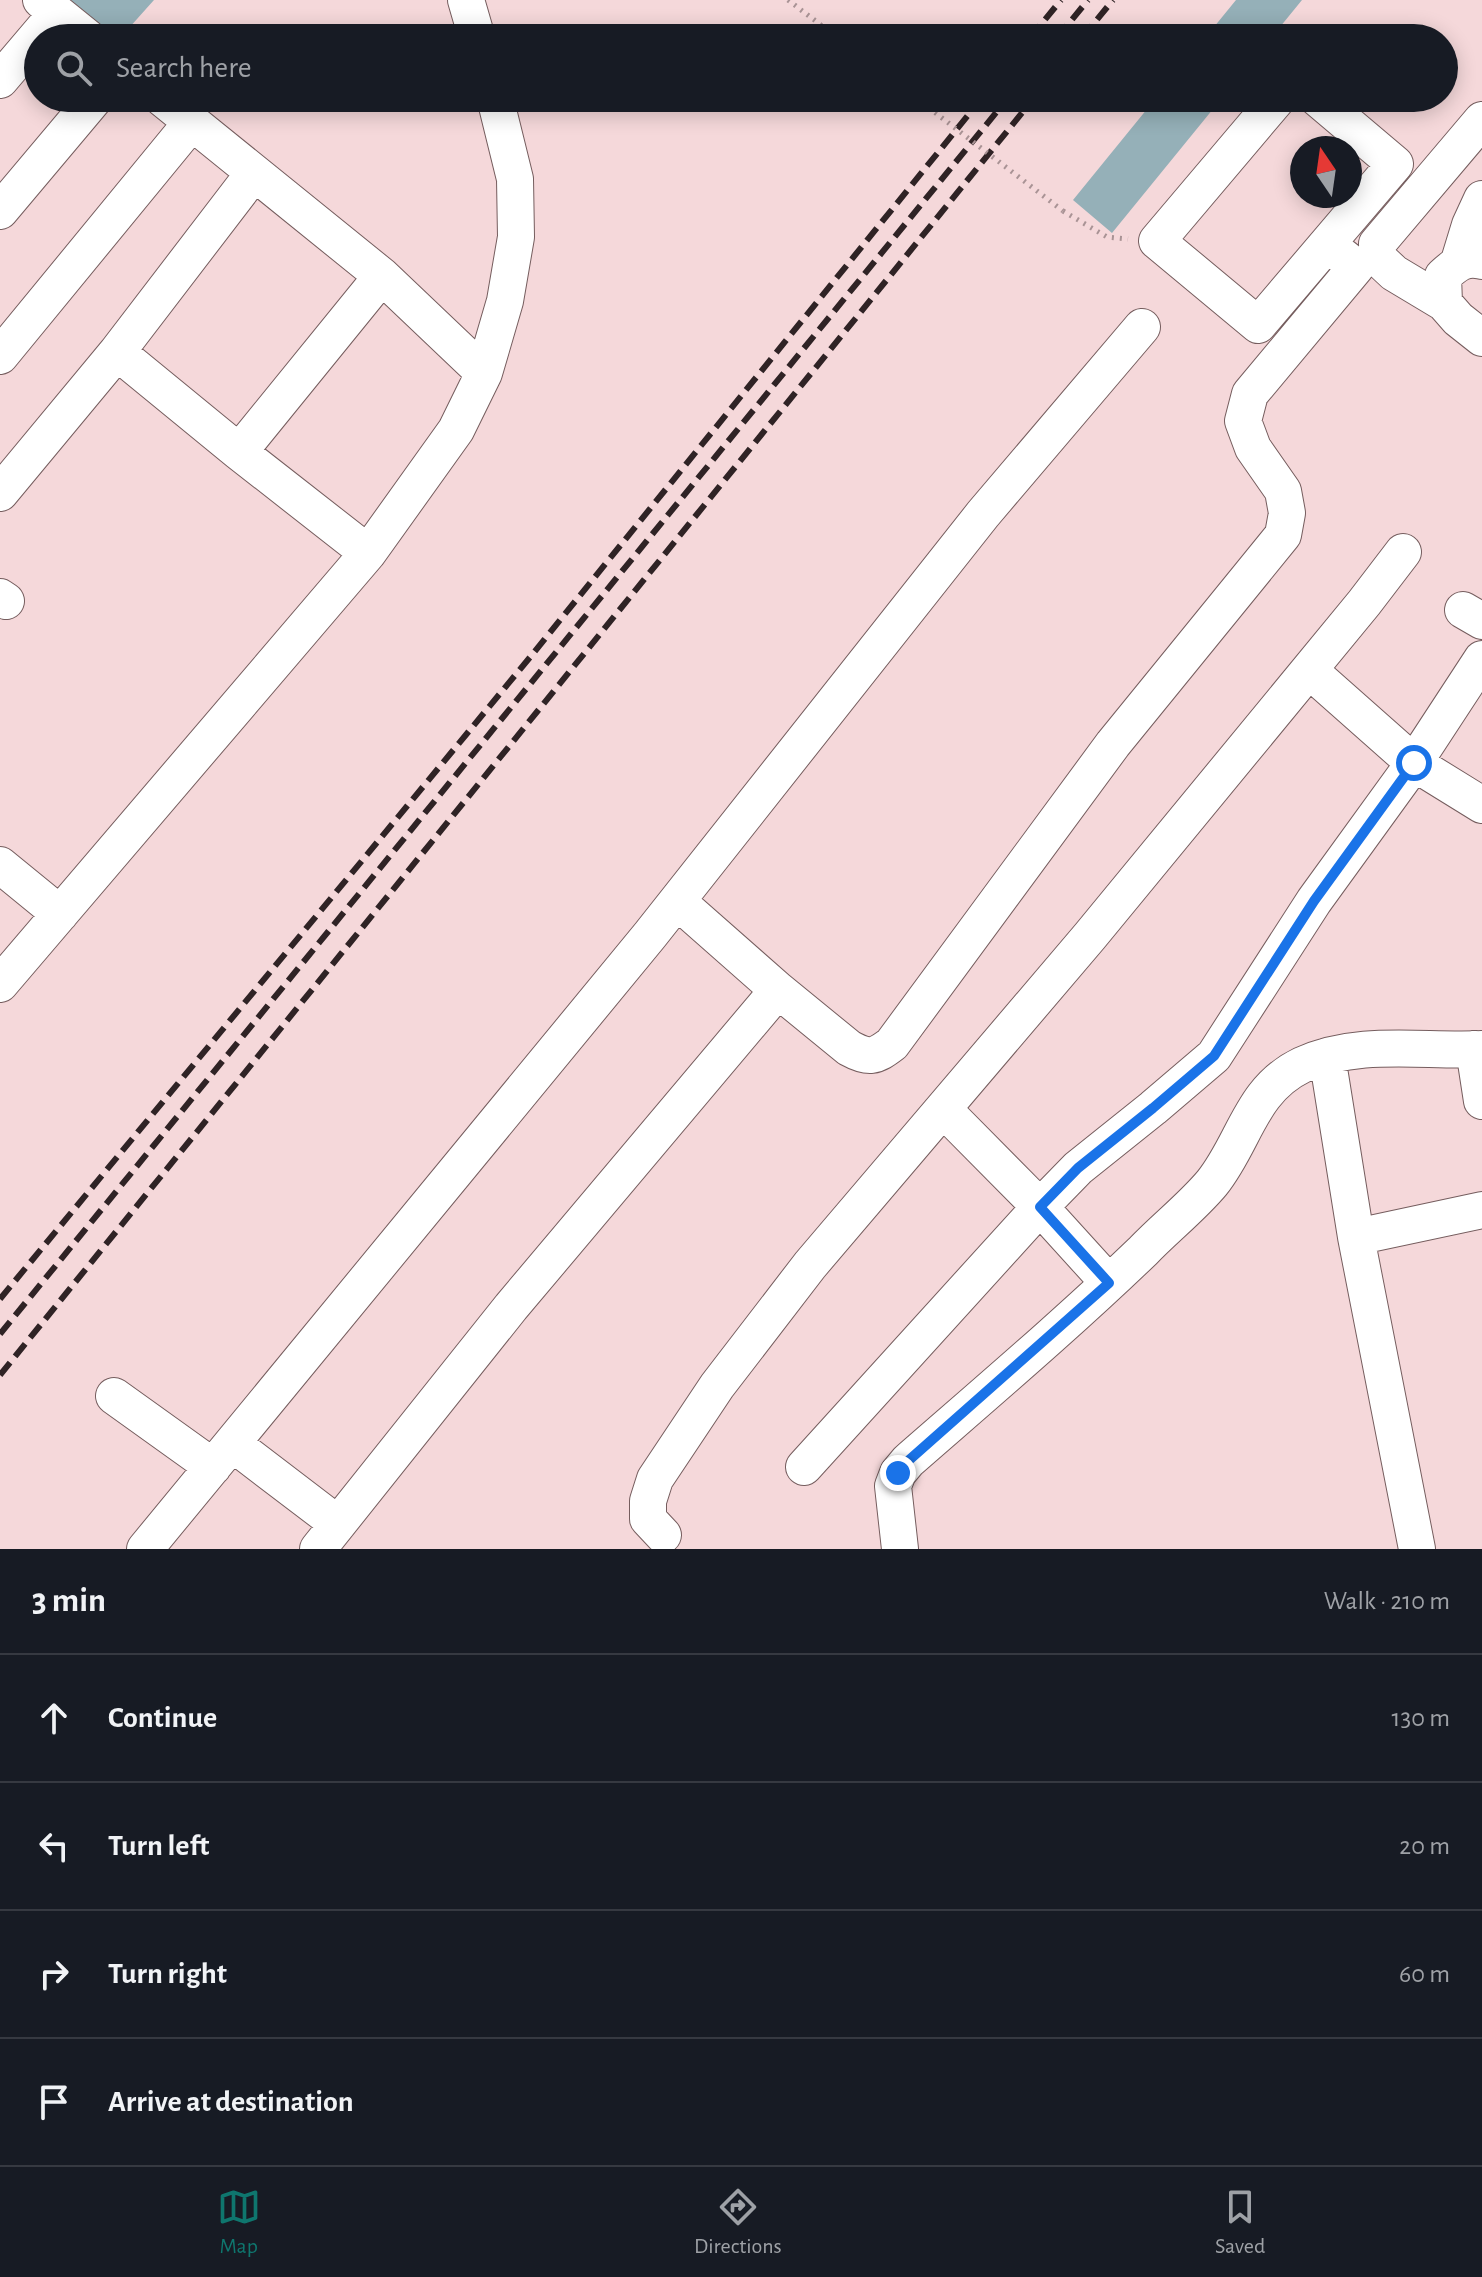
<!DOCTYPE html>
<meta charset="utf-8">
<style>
:root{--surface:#171b24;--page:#20242c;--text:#f1f3f6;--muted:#9ea1a6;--line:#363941;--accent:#0f766e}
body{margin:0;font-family:"Alegreya Sans",sans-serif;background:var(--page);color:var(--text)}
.compass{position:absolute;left:1290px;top:136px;width:72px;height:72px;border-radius:50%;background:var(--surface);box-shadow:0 4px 20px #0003;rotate:347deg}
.stop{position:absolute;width:24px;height:24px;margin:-18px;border:6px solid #1a73e8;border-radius:50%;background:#fff}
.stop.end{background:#1a73e8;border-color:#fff;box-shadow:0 2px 8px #0008}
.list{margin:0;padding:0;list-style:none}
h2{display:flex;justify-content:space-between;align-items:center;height:104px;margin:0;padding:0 32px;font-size:34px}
h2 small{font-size:26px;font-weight:400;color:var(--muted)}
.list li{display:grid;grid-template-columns:52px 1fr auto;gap:24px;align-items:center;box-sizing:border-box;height:128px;padding:0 32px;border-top:2px solid var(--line)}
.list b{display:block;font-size:30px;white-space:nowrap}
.list em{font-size:26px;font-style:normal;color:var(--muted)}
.icon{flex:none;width:44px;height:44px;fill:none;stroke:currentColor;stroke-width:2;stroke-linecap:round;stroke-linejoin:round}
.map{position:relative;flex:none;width:1482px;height:1549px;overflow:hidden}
.search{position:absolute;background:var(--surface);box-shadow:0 4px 20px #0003;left:24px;right:24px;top:24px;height:88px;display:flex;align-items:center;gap:20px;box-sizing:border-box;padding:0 28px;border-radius:44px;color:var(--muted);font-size:30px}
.sheet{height:616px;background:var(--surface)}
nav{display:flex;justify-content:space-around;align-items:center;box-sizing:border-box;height:112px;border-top:2px solid var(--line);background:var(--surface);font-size:22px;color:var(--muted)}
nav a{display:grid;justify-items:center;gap:4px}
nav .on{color:var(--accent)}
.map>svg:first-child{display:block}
.building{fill:#95b0b8}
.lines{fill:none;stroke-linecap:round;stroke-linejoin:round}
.minor-casing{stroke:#755d5e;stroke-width:38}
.path{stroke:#a99395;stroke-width:5;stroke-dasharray:2 6;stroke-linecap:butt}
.minor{stroke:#fff;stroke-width:36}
.rail{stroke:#2f2325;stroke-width:6;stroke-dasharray:16 8;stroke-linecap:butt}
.path-bridge{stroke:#a99395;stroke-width:5;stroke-dasharray:2 6;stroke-linecap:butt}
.route{stroke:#1a73e8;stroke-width:10}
</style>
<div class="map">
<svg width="1482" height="1549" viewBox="0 0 1482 1549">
<rect width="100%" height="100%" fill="#f5d8da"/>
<path class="building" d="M72,0H154L120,38H109L70,2Z
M1236,0H1302L1271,38H1205Z
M1156,98H1222L1112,233L1073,200Z"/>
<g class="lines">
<defs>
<path id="minor" d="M41,0L88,38
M466,0L477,38
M0,80L57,13
M162,98L382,276L484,373
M1278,98L1157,241L1258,325L1395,164L1317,98
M0,211L95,98
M1459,261L1470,225L1482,199
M1482,261C1465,256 1455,265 1443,276L1444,303L1458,319L1482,338
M1444,303L1394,273L1378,258L1377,244L1482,120
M117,352L254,173
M0,356L192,122
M239,452L382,276
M0,493L117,352L239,452L368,553
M0,597L6,601
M1463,610L1482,621
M1309,670L1414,763L1482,805
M0,865L60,914
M677,901L778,990
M0,984L368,553L456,430L484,373L505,301L516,237L515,179L495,98
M1474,1049L1482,1101
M1327,1056L1356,1237L1417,1549
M943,1109L1040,1207L1109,1283
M1356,1237L1482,1210
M114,1396L213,1467
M233,1444L338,1524
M804,1467L1040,1207L1078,1168L1153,1108L1214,1056L1314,901L1414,763L1482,659
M663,1535L648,1519V1501L655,1479L717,1386L810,1265L1090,936L1364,603L1403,552
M145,1549L650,935L983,514L1142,327
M318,1549L511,1307L778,990L849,1048C869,1059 875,1057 892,1044L1113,744L1283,535L1287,513L1283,491L1253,448L1243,421L1250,394L1356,267L1327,244
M900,1549L893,1486L898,1473L908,1461C987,1392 1067,1324 1143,1251C1165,1228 1192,1207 1212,1183C1245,1142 1250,1090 1302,1065C1358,1039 1423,1052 1482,1049"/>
</defs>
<use href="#minor" class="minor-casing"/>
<path class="path" d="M788,0L838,38
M1063,211L1107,237L1128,239"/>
<use href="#minor" class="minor"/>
<path class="rail" d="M1030,38L1061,0
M1057,38L1088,0
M1082,38L1113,0
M0,1299L531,656L982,98
M0,1334L1008,98
M0,1375L1034,98"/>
<path class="path-bridge" d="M916,98L1063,211"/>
</g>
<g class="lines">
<path class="route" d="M898,1473L908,1461L1109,1283L1040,1207L1078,1168L1153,1108L1214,1056L1314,901L1414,763"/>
</g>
</svg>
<svg class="compass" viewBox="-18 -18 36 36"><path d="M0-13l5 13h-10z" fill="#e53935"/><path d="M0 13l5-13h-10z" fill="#9ea1a6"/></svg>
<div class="stop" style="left:1414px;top:763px"></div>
<div class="stop end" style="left:898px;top:1473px"></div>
<div class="search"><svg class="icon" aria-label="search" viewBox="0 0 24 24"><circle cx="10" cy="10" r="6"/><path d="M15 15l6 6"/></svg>Search here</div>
</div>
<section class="sheet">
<h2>3 min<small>Walk · 210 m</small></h2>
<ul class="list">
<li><svg class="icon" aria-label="ahead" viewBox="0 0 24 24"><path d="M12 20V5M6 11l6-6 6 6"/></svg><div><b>Continue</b></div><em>130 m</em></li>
<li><svg class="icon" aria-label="left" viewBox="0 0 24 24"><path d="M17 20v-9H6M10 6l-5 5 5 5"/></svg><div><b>Turn left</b></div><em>20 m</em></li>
<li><svg class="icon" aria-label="right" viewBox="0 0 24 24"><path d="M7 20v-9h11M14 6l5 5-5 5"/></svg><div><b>Turn right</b></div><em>60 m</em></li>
<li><svg class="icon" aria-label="arrive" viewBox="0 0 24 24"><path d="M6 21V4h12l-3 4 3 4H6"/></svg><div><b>Arrive at destination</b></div></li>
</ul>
</section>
<nav>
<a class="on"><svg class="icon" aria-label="map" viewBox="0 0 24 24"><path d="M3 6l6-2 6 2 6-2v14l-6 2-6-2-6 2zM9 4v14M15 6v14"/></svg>Map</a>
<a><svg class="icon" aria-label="directions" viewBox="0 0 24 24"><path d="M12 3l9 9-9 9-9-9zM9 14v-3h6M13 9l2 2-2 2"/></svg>Directions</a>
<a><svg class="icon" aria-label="saved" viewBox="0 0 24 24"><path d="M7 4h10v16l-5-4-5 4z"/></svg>Saved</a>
</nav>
